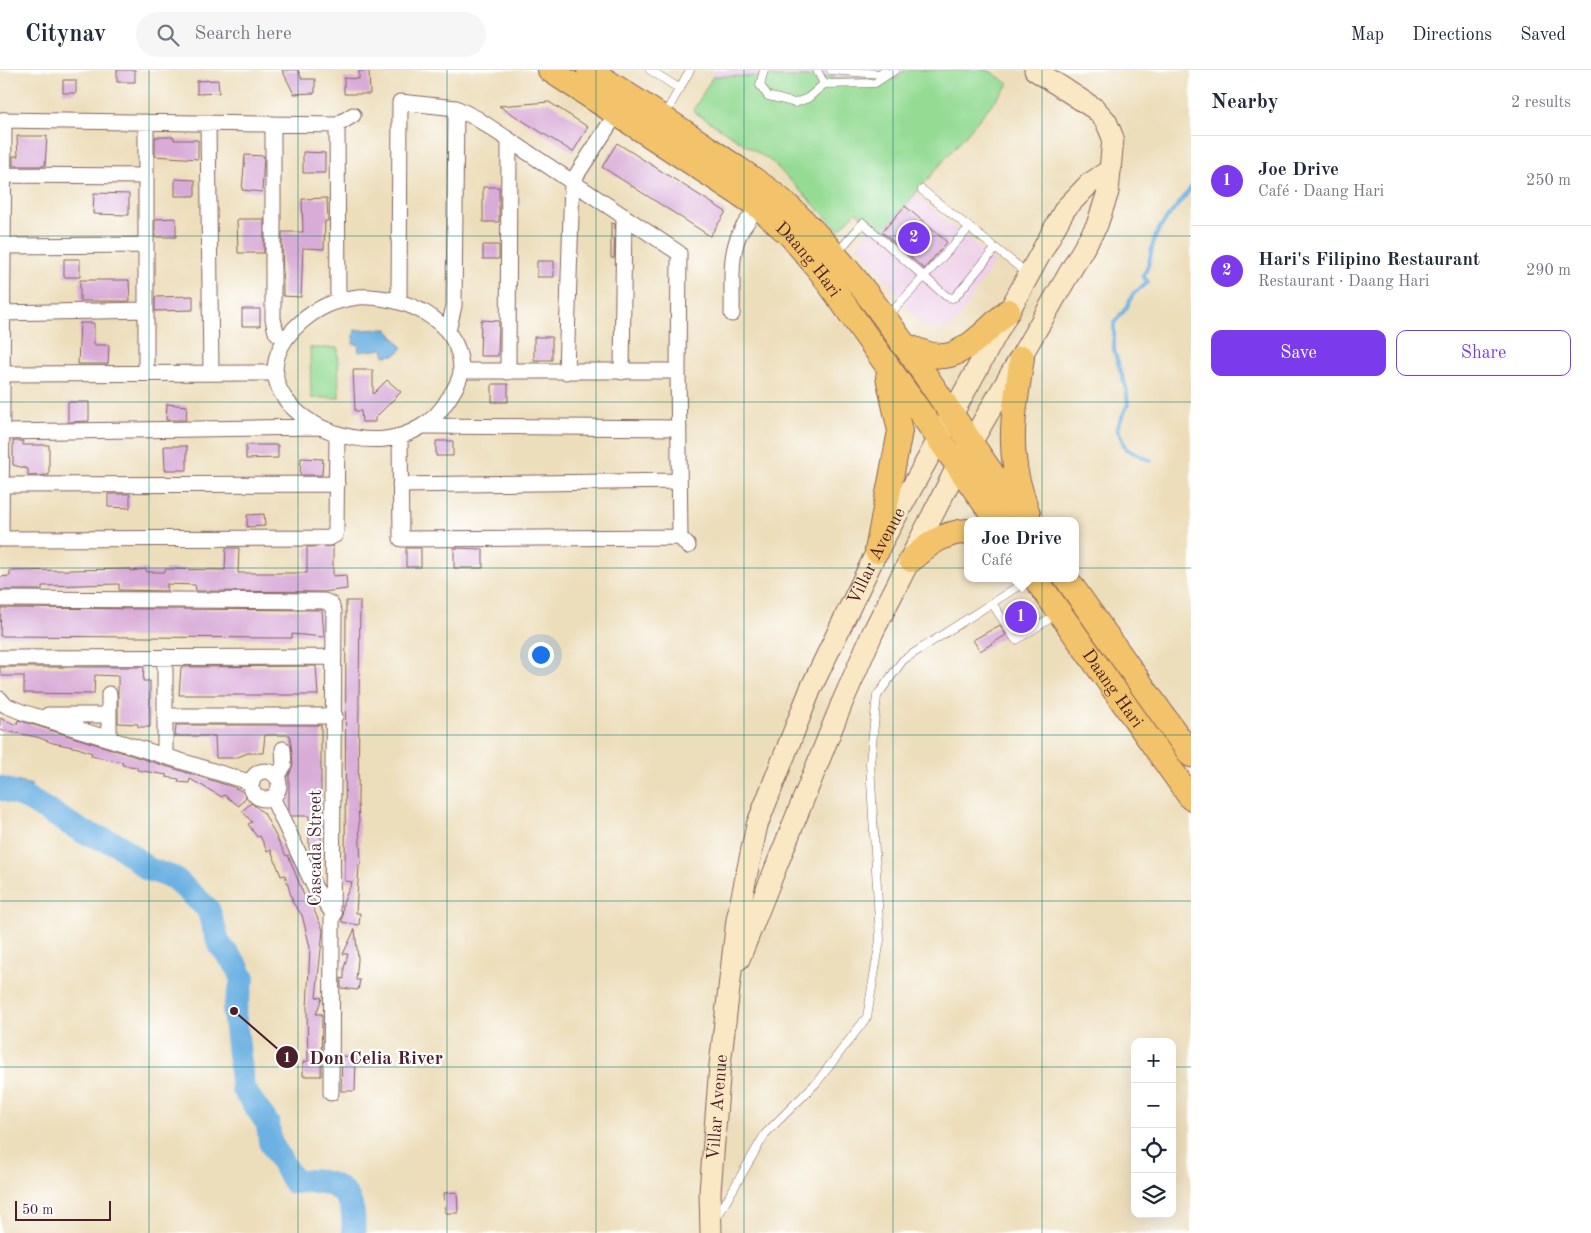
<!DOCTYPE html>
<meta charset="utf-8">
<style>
:root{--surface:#fff;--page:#f6f6f7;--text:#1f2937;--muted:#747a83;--line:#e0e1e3;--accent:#7c3aed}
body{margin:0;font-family:"Old Standard TT",serif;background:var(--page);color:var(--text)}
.controls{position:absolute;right:15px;bottom:15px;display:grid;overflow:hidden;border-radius:10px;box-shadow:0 5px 20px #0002}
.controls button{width:45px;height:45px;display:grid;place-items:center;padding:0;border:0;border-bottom:1px solid var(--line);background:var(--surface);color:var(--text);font:25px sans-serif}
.scale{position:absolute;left:15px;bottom:12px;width:96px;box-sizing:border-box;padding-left:5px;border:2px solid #4a1f2b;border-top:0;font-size:14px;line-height:18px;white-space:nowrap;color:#4a1f2b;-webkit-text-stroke:4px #fff;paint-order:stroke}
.you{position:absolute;left:540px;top:584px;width:18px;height:18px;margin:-12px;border:4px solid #fff;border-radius:50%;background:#1a73e8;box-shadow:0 0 0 8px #1a73e833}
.badge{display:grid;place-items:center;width:32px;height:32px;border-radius:50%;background:var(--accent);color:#fff;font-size:16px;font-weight:700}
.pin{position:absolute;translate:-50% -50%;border:2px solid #fff;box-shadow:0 1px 5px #0006}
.popup{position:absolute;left:964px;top:447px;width:115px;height:65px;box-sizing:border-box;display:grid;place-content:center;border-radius:10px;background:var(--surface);filter:drop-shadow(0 1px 4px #0005);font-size:16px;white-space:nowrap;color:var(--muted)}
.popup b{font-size:19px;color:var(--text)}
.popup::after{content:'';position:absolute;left:50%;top:100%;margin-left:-10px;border:10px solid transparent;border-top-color:var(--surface)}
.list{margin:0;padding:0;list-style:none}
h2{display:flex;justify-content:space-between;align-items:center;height:65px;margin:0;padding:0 20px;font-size:21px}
h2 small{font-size:16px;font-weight:400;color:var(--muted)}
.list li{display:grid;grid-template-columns:32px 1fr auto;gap:15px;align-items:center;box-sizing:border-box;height:90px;padding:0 20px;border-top:1px solid var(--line)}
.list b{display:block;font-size:19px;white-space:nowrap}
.list p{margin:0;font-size:16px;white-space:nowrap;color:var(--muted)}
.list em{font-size:16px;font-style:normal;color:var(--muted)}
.actions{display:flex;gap:10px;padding:15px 20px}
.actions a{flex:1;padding:11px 0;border:1px solid var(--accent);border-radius:10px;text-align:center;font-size:18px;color:var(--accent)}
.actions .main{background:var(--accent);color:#fff}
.icon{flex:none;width:28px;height:28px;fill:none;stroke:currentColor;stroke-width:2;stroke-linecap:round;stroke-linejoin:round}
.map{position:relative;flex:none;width:1191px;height:1163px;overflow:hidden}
header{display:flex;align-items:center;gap:30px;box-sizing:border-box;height:70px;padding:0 25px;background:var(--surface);border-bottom:1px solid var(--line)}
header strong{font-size:24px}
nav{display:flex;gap:28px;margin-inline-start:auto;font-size:18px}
.search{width:350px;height:45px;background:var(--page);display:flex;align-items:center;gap:12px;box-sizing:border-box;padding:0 18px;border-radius:28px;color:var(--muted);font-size:19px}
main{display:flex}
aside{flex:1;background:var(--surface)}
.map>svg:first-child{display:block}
.built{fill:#eed0e8}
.green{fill:#95db94;stroke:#707d60}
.water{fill:#6cb1e2;stroke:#5b6886}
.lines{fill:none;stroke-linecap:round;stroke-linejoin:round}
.stream{stroke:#6cb1e2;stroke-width:4}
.river{stroke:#6cb1e2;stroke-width:24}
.building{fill:#d9acd8}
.lane-casing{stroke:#83625d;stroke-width:9}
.street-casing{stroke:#83625d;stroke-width:17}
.secondary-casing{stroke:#83625d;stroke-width:23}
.primary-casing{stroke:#83625d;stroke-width:26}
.lane{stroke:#fff;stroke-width:8}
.street{stroke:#fff;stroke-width:15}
.secondary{stroke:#fae7c3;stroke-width:21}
.primary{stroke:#f2c36a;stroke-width:24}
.grid{fill:none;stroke:#0f766e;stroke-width:1;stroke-opacity:0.55}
.labels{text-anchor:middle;stroke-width:4.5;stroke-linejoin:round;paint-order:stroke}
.street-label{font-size:18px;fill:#4a1f2b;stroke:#fff}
.leader{fill:none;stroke:#4a1f2b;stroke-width:2}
.callout-dot{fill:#4a1f2b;stroke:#fff;stroke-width:2}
.mark-label{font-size:15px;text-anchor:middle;font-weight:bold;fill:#fff}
.callout-label{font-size:19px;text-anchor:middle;font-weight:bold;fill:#4a1f2b;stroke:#fff;stroke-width:4.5;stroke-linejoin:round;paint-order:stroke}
</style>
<header>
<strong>Citynav</strong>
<div class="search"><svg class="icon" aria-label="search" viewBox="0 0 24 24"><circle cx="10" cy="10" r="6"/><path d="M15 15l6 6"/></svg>Search here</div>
<nav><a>Map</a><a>Directions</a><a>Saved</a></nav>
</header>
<main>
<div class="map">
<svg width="1191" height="1163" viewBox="0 0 1191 1163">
<rect width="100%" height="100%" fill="#fff"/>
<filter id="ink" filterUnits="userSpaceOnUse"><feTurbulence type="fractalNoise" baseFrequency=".02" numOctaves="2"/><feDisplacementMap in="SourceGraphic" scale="10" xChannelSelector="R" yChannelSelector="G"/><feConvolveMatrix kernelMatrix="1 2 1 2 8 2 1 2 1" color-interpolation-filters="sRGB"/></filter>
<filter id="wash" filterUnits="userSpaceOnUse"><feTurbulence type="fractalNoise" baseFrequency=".0096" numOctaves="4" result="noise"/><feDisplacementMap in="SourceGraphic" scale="20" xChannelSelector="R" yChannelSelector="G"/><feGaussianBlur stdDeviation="1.12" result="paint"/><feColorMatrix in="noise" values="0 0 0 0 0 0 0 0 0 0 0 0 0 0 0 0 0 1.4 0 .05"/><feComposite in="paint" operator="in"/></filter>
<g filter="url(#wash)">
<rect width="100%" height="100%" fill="#eddebb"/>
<path class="built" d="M713,0H904L899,8L713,6Z
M904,115L995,192L957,251L945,259L930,260L924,257L857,174Z"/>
<path class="green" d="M904,0H988L1009,14L881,164L856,142L839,160L772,92L693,41L713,6L899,8Z
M310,278H338L339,328H311Z"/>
<path class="water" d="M387,259L403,278L395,285L385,286L383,279L359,282L358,274H353L355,260Z
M0,707L32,715L25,727L0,726Z"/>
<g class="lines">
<path class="stream" d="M1151,391L1126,379L1117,358L1128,334L1126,318L1114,280V253L1127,237L1133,224L1148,212L1143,206C1153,191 1149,177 1158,161C1167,145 1182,133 1191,117"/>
<path class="river" d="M0,718L25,727L83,762L117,774L148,799L174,808L208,839L219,874L237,896L243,909L234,941L243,1019L268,1054L270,1072L294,1112C317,1109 346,1111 352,1139C354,1146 353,1155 354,1163"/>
</g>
<g id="blocks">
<path class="building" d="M117,0H135V12H117Z
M282,0H298L302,9H315V23L294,24Z
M359,1H369L370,24H344V8L359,9Z
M63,10H76V23H63Z
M218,10L219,23L197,24V11Z
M549,32L588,57L573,82L499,36Z
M17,66H47L45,96H13V86H18Z
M155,67H174V70H198V89L155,86Z
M617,73L726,142L710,166L602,97Z
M303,82L325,83V103H303Z
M245,85L264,86L262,122L242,120Z
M175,109L195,110V126H175Z
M483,117H499V152H483Z
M94,123L129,124V145L93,144Z
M327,128L328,151H325L324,179L303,178L301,227L283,226L282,162H303L302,129Z
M905,136L947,172L924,199L882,162Z
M176,148V167H155V149Z
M237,149H264V183H238Z
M611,153L615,154L614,188H611Z
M483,175H499V189H483Z
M64,189H80V207H64Z
M537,191H554V207H537Z
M80,210H129L130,231H80Z
M193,226V240L155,241V227Z
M242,239H260V256H242Z
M481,250L499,251L498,286H480Z
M80,253H94V275H109L108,294H78Z
M534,267H552V290H534Z
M353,300H373V324L387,310L401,322L375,348V352H362L361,341H355Z
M492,314H508V332H492Z
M68,332H89V351L68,352Z
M167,334L187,336L186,350H166Z
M13,371H23V375H49V405L28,406V399L13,395Z
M436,371H453V386H436Z
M246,375H278V388L246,389Z
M164,376H187V400H165Z
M301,388L323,389L322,405H300Z
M108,424H130V438L108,437Z
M264,444L265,456L247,457V445Z
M333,476V506L346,505L347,519L323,522L196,521L195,515L167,514V521L119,520V514L42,516V520H0V507L10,506V501L131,499V501L146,499L147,502H165V499L225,500L226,478H239L238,503H307V477Z
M406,478H421V497H406Z
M454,478L483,479V498H454Z
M346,531H360L358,733L361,794L359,795L356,843H360L359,855L342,852L343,833L352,812L345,811Z
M1025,536L1032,548L1015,559L1009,549L1012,548L1011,546Z
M1,538L322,540L324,567L292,564V568H276L0,566Z
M1000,555L1006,565L980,581L973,570Z
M316,596L318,625H179L181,597Z
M0,597H144L143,611H150V657H138V654L118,653V606L95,605L94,624L24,623V606H0Z
M0,648L17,655L18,650L233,717L248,724L239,736L224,725L222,727L190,709L189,713L178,712L179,709L166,707L167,705L137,700V697L122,695L123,692L91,686L92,683L78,678L53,673L37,667L0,660Z
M176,655H321V779L309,778V746H291L289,742V706L293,694L290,665H265L263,683H248L235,688H216L215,666H175Z
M251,733L264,743L286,786L288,785L307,833L308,827L323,860L316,927L322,928L316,944H322L321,1006H303V992L308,991L307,939L310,877L302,845L293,833L285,805L281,806L271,780L267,781L260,766L257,767L248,754L252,752L242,741Z
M355,859L358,889L356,910H360L358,920L341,918V908L344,909V898L348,884H343Z
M342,986L356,987L355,1021H341Z
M457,1122L458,1143H445L444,1123Z"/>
</g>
</g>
<g filter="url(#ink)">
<use href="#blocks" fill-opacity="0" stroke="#83625d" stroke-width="1"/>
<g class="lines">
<defs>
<path id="lane" d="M650,0L680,19
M764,0L760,15L768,26L795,33L808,28L824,14L875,13L895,0
M817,0L824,14
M831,0L880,4L884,0
M664,46L690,0
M922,120L1028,204
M837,183L863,153L946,226L952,228L955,227L995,179
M888,246L969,158
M992,533L1016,570L1057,544
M716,1149L765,1064L817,1012L867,947L880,870L870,693L877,626L903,590L1031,508"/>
<path id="street" d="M0,50L337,55L353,45
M4,50L1,469L329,468L335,465L336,460L337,365
M146,52V302
M208,53L211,303
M273,54V249L276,262L285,270
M337,55L338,230
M3,105L146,106
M3,176L146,175
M358,227C401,225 461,248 461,300C461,310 453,322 447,331C434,353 410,366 385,369C318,376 232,315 300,253C318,237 335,230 358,227Z
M399,231L400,32L456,38L476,48L679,183L678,301L680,467L688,476
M2,243L146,240
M732,244C733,217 728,183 742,159C747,151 753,144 758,136
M448,261L454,236L456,38
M461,301H678
M508,302L509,71
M566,302L572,112L620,38
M622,302L624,146
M2,304L276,303
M425,356L679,358
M2,362L319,357
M400,366L401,469L680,467
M2,415L337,414
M400,415L679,411
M0,529L324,531L331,534L334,542L331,1023
M0,588L334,587
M109,624V669
M0,629L5,635L22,642L252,713
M48,645H109
M165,646H335
M165,685V587
M251 715a14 14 0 1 1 28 0a14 14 0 1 1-28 0Z
M277,708L284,695L283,679
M272,727L315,818L334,845"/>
<g id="secondary">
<path d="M739,889L842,633L873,562L957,397L1097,155L1108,122L1113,68L1106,51L1095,39L1035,0"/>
<path id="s1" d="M711,1163L710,1122L720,995L737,850L757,755L811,618L877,481L1065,139L1089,114L1110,100"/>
</g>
<g id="primary">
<path id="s2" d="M550,0L758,136L791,166L821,202L997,451"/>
<path d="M589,0C633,28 676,56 718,85C742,102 768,117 789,137C884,226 948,347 1026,451"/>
<path d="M903,275C916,279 931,287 944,286C965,285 993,254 1008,241"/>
<path d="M1022,288C1017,323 1009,360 1015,396C1017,412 1023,428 1028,444"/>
<path d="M877,481L900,361L888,307"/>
<path d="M911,490C928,474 944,463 967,461"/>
<path id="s3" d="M1035,508L1191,728"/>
<path d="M1066,508L1191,685"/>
</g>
</defs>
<use href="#lane" class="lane-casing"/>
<use href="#street" class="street-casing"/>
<use href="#secondary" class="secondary-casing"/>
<use href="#primary" class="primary-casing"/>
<use href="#lane" class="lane"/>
<use href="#street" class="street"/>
<use href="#secondary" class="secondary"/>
<use href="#primary" class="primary"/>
</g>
</g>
<path class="grid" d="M149,0V1163M298,0V1163M447,0V1163M596,0V1163M744,0V1163M893,0V1163M1042,0V1163M0,166H1191M0,332H1191M0,498H1191M0,665H1191M0,831H1191M0,997H1135M1172,997H1191"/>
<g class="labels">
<g class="street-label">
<text dy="6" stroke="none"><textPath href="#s2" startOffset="322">Daang Hari</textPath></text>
<text dy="6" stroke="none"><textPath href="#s1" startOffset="706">Villar Avenue</textPath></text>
<text dy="6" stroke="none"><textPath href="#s3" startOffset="135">Daang Hari</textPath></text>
<text transform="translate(315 778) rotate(-90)" y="6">Cascada Street</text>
<text dy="6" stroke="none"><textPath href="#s1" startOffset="126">Villar Avenue</textPath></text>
</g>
</g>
<path class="leader" d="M234 941L287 987"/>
<g class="callout-dot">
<circle cx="234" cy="941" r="5"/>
<circle cx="287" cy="987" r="12"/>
</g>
<g class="mark-label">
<text x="287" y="992">1</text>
</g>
<g class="callout-label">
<text x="376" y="994">Don Celia River</text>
</g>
</svg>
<div class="controls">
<button>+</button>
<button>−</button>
<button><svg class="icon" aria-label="locate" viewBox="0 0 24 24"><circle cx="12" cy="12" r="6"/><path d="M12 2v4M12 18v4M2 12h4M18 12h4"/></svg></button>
<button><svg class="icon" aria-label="layers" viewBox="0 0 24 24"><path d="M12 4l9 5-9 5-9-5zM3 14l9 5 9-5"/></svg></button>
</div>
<div class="scale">50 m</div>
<div class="you"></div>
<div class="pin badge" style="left:1021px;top:547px">1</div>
<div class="popup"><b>Joe Drive</b>Café</div>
<div class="pin badge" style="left:914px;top:168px">2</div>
</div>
<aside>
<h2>Nearby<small>2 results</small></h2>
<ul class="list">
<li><span class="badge">1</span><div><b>Joe Drive</b><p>Café · Daang Hari</p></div><em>250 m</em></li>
<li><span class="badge">2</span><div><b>Hari's Filipino Restaurant</b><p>Restaurant · Daang Hari</p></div><em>290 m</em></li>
</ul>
<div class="actions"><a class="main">Save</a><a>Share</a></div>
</aside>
</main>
